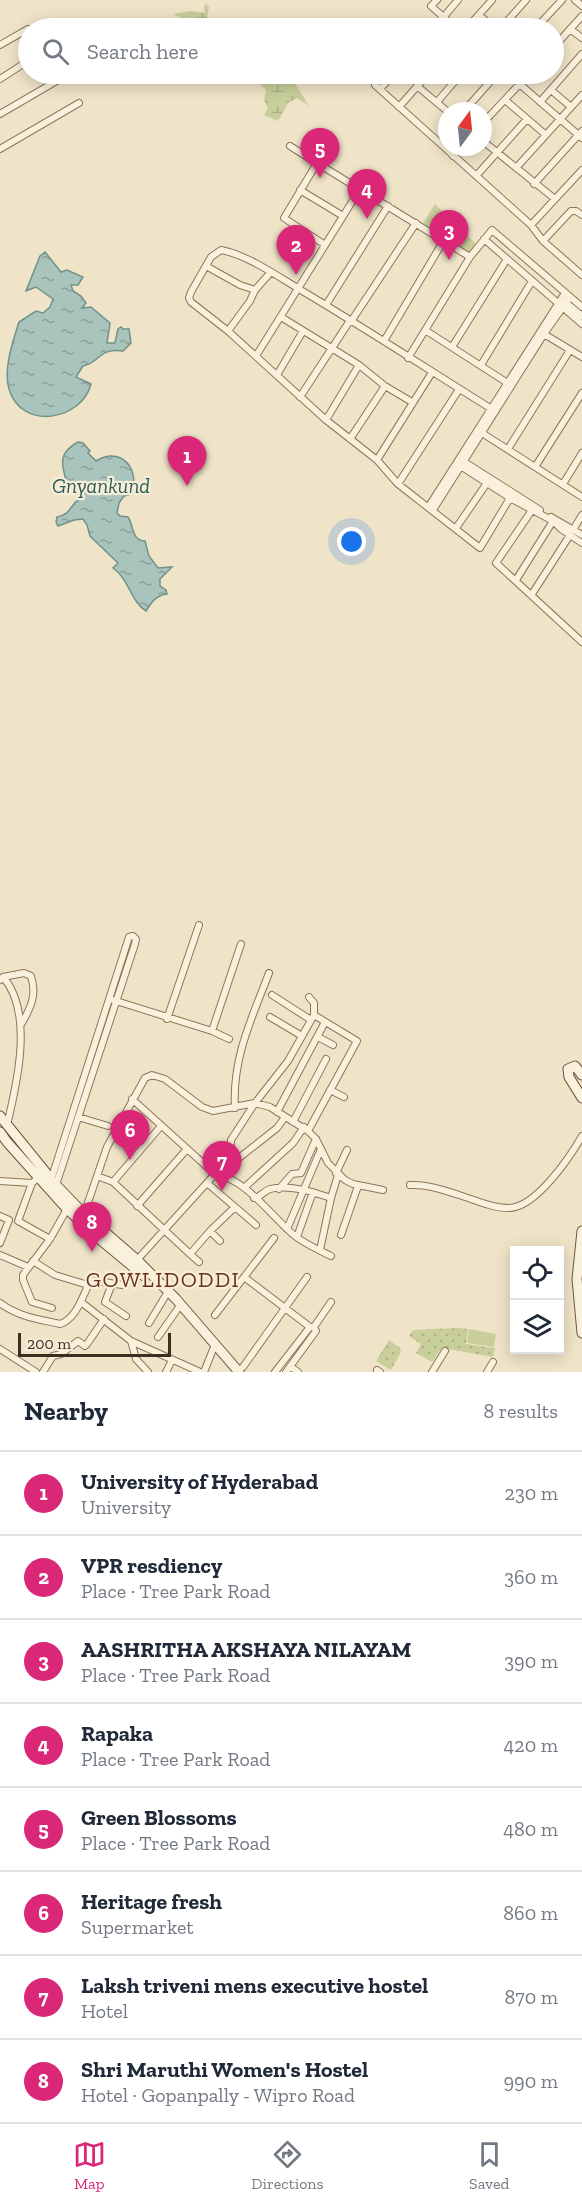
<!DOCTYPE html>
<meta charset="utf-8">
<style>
:root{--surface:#fff;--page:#f2f2f3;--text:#1f2937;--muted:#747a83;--line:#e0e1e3;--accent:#db2777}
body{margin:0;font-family:"Zilla Slab",serif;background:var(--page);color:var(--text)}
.controls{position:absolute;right:18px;bottom:18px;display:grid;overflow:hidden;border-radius:0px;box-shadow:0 3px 15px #0003}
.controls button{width:54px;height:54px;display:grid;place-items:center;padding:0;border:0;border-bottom:2px solid var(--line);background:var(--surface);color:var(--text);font:30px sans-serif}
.compass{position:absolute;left:438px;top:102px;width:54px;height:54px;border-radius:50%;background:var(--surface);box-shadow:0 3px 15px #0003;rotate:15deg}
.scale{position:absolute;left:18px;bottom:15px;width:153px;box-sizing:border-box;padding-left:6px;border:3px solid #3d2e20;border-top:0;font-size:16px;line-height:21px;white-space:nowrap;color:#3d2e20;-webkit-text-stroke:4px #f7eed8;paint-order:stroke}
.you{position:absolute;left:352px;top:542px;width:21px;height:21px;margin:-15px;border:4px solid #fff;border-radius:50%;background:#1a73e8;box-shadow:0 0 0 9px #1a73e833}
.badge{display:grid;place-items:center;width:39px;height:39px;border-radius:50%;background:var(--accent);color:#fff;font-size:20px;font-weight:700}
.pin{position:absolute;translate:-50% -50px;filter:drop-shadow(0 2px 3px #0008)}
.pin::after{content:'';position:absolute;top:32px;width:21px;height:18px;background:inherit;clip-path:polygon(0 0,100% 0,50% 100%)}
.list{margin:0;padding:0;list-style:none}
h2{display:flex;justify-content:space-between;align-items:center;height:78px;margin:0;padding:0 24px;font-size:26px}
h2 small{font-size:20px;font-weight:400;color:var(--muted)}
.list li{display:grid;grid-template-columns:39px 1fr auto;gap:18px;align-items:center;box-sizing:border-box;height:84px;padding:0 24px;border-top:2px solid var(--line)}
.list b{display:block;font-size:22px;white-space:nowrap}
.list p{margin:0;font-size:20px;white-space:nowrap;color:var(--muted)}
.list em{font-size:20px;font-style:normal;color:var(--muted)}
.icon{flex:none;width:33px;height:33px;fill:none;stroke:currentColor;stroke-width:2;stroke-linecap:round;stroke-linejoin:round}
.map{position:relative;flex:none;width:582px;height:1372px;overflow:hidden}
.search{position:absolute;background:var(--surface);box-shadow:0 3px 15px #0003;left:18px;right:18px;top:18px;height:66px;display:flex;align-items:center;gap:15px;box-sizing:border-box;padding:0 21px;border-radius:33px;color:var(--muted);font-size:22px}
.sheet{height:750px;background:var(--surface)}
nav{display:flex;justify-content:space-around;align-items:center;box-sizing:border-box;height:84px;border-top:2px solid var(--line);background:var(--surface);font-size:16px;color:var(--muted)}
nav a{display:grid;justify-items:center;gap:3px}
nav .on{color:var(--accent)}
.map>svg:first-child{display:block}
.grass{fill:url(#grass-dots)}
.wetland{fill:url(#wetland-marsh)}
.park{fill:#c9cf9b}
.water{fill:url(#water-ripples);stroke:#6f938a;stroke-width:1.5}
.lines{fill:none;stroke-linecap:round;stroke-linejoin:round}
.street-casing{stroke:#8d765c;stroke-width:8}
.secondary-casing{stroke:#6f573f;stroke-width:11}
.street{stroke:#faf1dc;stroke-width:6}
.secondary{stroke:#faf1dc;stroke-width:9}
.labels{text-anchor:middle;stroke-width:4.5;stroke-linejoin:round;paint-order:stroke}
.water-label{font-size:21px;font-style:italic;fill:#2f5d5a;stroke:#f7eed8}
.quarter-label{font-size:22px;letter-spacing:1.5px;fill:#6b2e1e;stroke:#f7eed8}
</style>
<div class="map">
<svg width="582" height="1372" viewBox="0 0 582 1372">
<defs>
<pattern id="grass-dots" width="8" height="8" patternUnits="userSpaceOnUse" patternTransform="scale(1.5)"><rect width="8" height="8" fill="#c9cf9b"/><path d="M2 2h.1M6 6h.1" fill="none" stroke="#aeb285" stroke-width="1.8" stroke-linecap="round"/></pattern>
<pattern id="wetland-marsh" width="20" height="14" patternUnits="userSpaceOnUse" patternTransform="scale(1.5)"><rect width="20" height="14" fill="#c9cf9b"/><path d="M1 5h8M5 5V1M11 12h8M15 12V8" fill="none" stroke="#aeb285"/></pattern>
<pattern id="water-ripples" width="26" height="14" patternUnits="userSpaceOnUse" patternTransform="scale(1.5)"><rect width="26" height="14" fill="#a9c4bc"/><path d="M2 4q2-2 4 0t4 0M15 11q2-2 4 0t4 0" fill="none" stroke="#8ba098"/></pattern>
</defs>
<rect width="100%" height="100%" fill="#f0e4c8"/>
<path class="grass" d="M458,1328L468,1329L466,1344L495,1348L493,1357L442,1348L432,1362L416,1353L421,1344L409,1336L413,1330Z
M389,1340L400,1348L401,1352L391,1370L376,1361Z"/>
<path class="wetland" d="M206,3L209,7L206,23L213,28H193L197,21L183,19L173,14L191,11L205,13L204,7Z
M203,74H273L276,79L290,75L309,106L297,98L288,103L278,121L264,115L268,108L264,100L266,90L259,83H238L224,76L206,81Z"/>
<path class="park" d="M435,204L476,244L470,252L423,223Z
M469,1329L496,1334L494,1347L467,1343Z"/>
<path class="water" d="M45,252L61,272L67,270L83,277L78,285H71L73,291L81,296L86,303L82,308L91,307L110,323L107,343H115L118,329L121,327L123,329H129L131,343L123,351C98,348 101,362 83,366L76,377L91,384C82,420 22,432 9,389C3,369 13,341 19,322L36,311L43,313L50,307L53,299L36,287L26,291L40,256Z
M78,442L83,443L90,451L88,453L96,461C121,446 140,468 132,494L124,496L119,503L117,513L120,516L128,517C134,526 131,540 145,541L149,556L158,568L172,567L160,579V586L166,590L167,594C156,595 151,603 146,611C131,602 129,579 113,568L118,563L90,536L87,525L83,519L74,520L58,526L56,522L57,517C72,514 69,505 80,499L77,490L68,491C65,468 53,456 78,442Z"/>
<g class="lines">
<defs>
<path id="street" d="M437,0L431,6L456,28
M575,0L582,6
M479,15L494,28
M434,28L458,0
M467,28L492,0
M501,28L526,0
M536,28L562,0
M570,29L582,38
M0,45L28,29
M554,47L582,16
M508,74L582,138
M0,79L28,61
M375,85L531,225
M417,86L447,111
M380,89L394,74
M551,90L571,107
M505,100L546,135
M437,102L461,74
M540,102L582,54
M399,107L428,74
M464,111L497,74
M0,114L60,79
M483,123L529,74
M483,141L555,199
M290,146L317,163
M0,149L79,103
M453,156L461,147
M516,168L582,95
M582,170L531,225L543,241L582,275
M476,176L527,119
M534,184L582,131
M300,190L343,216
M484,239L582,324
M543,241L571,211H576L582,215
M325,245L284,218L317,163L470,257
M206,266L240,285L255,290
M564,301L582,316
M326,305L388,206
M281,317L359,365L385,386L412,402
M352,320L416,223
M425,330L509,384
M228,331L250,301L255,290L271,272
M544,334L582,357
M384,341L444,240
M452,347L507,259
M256,356L360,189
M408,358L470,257L492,230L582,307
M481,365L532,281
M277,375L303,331
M300,397L349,322
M490,408C426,368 363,327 299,289C276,275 247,255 221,250L211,257L191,292L189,298L191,302L228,331L326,420L377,460L398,484L480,548L510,498
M326,420L359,365
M482,433L582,497
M350,439L385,386
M508,449L570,350
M377,460L431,374
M463,461L540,510
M459,465L510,498L553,521L561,529L582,543
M535,467L582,393
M398,484L458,391
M563,484L582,453
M429,506L565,293
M433,510L544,334L570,297
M532,510L496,563L582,642
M551,517L582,535
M456,528L487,483
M573,530L582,515
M516,580L553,521
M532,594L570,535
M3,977L24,973L31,976C37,995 31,1007 22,1023
M0,980L3,977C34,1012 17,1084 7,1125
M272,995L311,1020
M113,1000L212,1031L229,1039
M270,1017L302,1036
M167,1019L199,925
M212,1031L241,944
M318,1037L333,1045
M330,1090L344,1097
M132,1099L215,1174C245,1178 272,1217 295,1236C305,1244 319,1250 331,1256
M235,1108C232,1058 252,1018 269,973
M277,1112L325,1022
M78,1117L108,1126
M293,1122L326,1059
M117,1126L143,1146
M308,1131L357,1041L314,1015
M230,1165L277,1128L285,1117
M336,1173L347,1150
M97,1176L113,1182L190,1254L210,1231L235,1207
M39,1177L32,1183L18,1221L50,1239
M51,1180L129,937L133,936L136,939L135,944L56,1185
M0,1181L32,1183
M113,1182L161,1126
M207,1183L256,1225
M410,1185C427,1184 443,1190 459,1195C475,1200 492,1208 508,1208C535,1209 570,1157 582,1136
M245,1187L293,1143L304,1127
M279,1189L292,1174L301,1173L316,1139
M254,1198C262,1197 263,1191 270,1189C289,1184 313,1192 331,1198L338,1175
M137,1206L187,1149
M84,1214L107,1147L145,1078L152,1075L165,1079L202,1107L213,1111L255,1103L270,1107L308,1131L316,1139L328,1163L345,1180L353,1184L383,1190
M0,1216L9,1220L0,1243
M287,1229L321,1149
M210,1231L220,1241
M341,1235L358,1186
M297,1237L313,1192
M320,1250L331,1198
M190,1254L199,1262
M0,1255L28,1267
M137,1260L215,1174L230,1169L231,1140L255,1103L288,1061L314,1015V1003L309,997
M33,1261L55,1275L88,1285
M244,1277L310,1327H314L316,1331L286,1372
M112,1284L105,1302L126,1316
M81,1302L131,1341L136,1359L148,1372
M0,1303C19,1317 38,1319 60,1324C77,1319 83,1294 91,1280L122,1285L136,1268
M52,1308L32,1302L23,1280V1275L50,1239L67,1209
M215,1315L274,1238
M149,1323L166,1295
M314,1327L331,1302
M158,1337L179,1307
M131,1341L200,1372
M0,1349L36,1372
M243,1367L307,1277
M291,1367L298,1372
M377,1370L380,1372
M43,1372L53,1356L61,1354L78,1341L85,1346L87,1344L104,1319
M166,1372L172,1360
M204,1372L214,1347
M275,1372L310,1327
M432,1372L445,1351
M487,1372L493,1362"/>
<path id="secondary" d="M582,1075L575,1066L568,1069L569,1077L582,1098
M0,1116L56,1185L84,1214L137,1260L176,1299L239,1372
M0,1132L7,1142L67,1209L97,1237L144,1276
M582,1231L577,1279L582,1333"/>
</defs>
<use href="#street" class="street-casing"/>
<use href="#secondary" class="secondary-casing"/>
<use href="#street" class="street"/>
<use href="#secondary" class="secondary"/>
</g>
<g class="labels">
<g class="water-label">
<text x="101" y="493">Gnyankund</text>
</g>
<g class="quarter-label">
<text x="163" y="1287">GOWLIDODDI</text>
</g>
</g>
</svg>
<div class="controls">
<button><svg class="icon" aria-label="locate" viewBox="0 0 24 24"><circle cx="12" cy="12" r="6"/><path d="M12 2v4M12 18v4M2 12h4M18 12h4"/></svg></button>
<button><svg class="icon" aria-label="layers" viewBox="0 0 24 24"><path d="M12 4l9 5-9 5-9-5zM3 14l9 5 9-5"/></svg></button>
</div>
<svg class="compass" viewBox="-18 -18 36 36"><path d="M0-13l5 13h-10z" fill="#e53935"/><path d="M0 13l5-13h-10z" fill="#747a83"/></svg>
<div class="scale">200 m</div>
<div class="you"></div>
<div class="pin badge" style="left:187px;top:486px">1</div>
<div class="pin badge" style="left:296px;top:275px">2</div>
<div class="pin badge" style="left:449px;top:260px">3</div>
<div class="pin badge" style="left:367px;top:219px">4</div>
<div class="pin badge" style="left:320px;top:178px">5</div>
<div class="pin badge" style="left:130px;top:1160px">6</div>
<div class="pin badge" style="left:222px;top:1191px">7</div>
<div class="pin badge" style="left:92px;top:1252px">8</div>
<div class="search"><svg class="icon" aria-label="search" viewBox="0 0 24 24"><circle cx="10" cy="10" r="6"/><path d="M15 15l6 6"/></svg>Search here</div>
</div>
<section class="sheet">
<h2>Nearby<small>8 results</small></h2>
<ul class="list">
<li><span class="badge">1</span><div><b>University of Hyderabad</b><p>University</p></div><em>230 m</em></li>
<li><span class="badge">2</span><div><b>VPR resdiency</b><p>Place · Tree Park Road</p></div><em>360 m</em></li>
<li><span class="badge">3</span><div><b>AASHRITHA AKSHAYA NILAYAM</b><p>Place · Tree Park Road</p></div><em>390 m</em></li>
<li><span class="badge">4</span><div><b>Rapaka</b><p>Place · Tree Park Road</p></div><em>420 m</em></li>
<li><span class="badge">5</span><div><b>Green Blossoms</b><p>Place · Tree Park Road</p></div><em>480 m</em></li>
<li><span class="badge">6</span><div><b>Heritage fresh</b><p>Supermarket</p></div><em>860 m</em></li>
<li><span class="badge">7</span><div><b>Laksh triveni mens executive hostel</b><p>Hotel</p></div><em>870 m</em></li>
<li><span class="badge">8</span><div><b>Shri Maruthi Women's Hostel</b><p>Hotel · Gopanpally - Wipro Road</p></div><em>990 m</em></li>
</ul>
</section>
<nav>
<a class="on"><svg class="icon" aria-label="map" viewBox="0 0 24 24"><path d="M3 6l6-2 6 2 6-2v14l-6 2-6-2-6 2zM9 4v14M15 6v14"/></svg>Map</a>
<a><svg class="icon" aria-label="directions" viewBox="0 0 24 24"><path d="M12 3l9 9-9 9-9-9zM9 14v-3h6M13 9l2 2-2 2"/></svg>Directions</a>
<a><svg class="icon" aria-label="saved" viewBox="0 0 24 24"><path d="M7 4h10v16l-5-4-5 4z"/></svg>Saved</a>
</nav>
